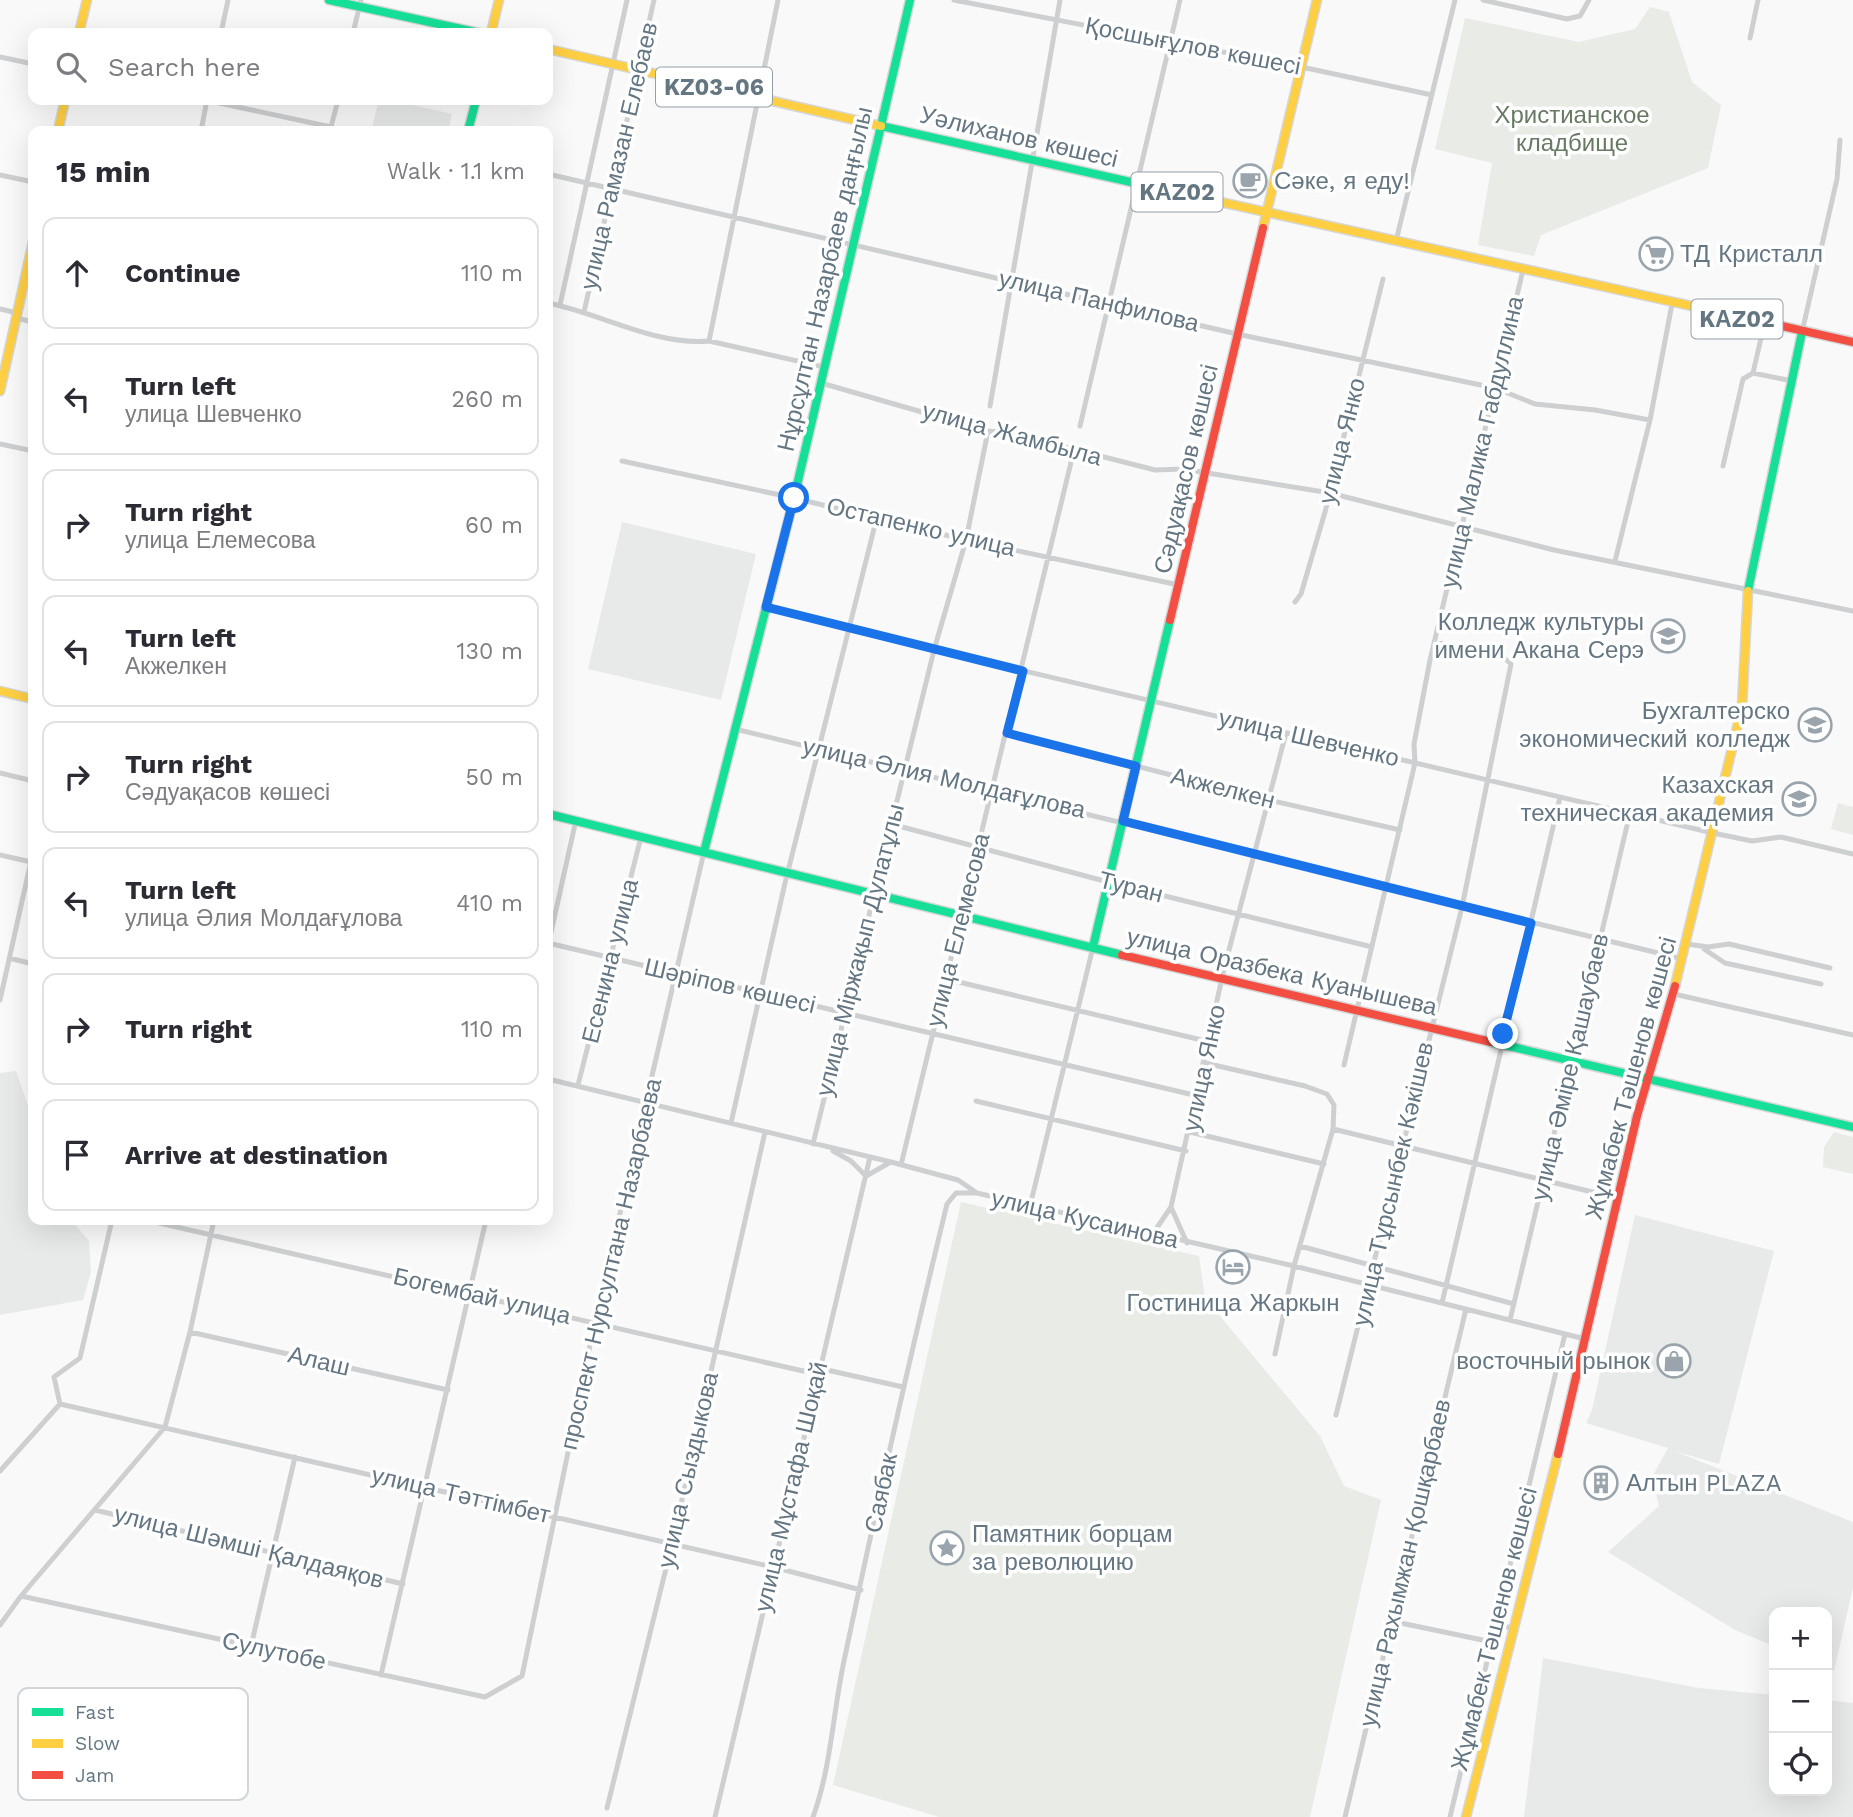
<!DOCTYPE html>
<meta charset="utf-8">
<style>
:root{--surface:#fff;--page:#f7f7f7;--text:#2b2b33;--muted:#7c7c81;--line:#e1e1e2}
body{margin:0;font-family:"Work Sans",sans-serif;background:var(--page);color:var(--text)}
.controls{position:absolute;right:21px;bottom:21px;display:grid;overflow:hidden;border-radius:14px;box-shadow:0 7px 28px #0002}
.controls button{width:63px;height:63px;display:grid;place-items:center;padding:0;border:0;border-bottom:2px solid var(--line);background:var(--surface);color:var(--text);font:35px sans-serif}
.stop{position:absolute;width:21px;height:21px;margin:-16px;border:5px solid #1a73e8;border-radius:50%;background:#fff}
.stop.end{background:#1a73e8;border-color:#fff;box-shadow:0 2px 7px #0008}
.list{margin:0;padding:0;list-style:none}
h2{display:flex;justify-content:space-between;align-items:center;height:91px;margin:0;padding:0 28px;font-size:30px}
h2 small{font-size:23px;font-weight:400;color:var(--muted)}
.list li{display:grid;grid-template-columns:46px 1fr auto;gap:21px;align-items:center;box-sizing:border-box;height:112px;margin:0 14px 14px;padding:0 14px;border:2px solid var(--line);border-radius:14px}
.list b{display:block;font-size:26px;white-space:nowrap}
.list p{margin:0;font-size:23px;white-space:nowrap;color:var(--muted)}
.list em{font-size:23px;font-style:normal;color:var(--muted)}
.icon{flex:none;width:38px;height:38px;fill:none;stroke:currentColor;stroke-width:2;stroke-linecap:round;stroke-linejoin:round}
.map{position:relative;flex:none;width:1853px;height:1817px;overflow:hidden}
.search{position:absolute;background:var(--surface);box-shadow:0 7px 28px #0002;left:28px;top:28px;width:525px;height:77px;display:flex;align-items:center;gap:18px;box-sizing:border-box;padding:0 24px;border-radius:14px;color:var(--muted);font-size:26px}
.panel{position:absolute;background:var(--surface);box-shadow:0 7px 28px #0002;left:28px;top:126px;width:525px;height:1099px;border-radius:14px}
.map>svg:first-child{display:block}
.built{fill:#e8e9e9}
.green{fill:#e8ebe6}
.lines{fill:none;stroke-linecap:round;stroke-linejoin:round}
.fast-casing{stroke:#d5d6d7;stroke-width:11}
.slow-casing{stroke:#d5d6d7;stroke-width:11}
.jam-casing{stroke:#d5d6d7;stroke-width:11}
.street{stroke:#cecfd0;stroke-width:5}
.fast{stroke:#16e098;stroke-width:8}
.slow{stroke:#ffcf43;stroke-width:8}
.jam{stroke:#f24e42;stroke-width:8}
.route{stroke:#1a73e8;stroke-width:9}
.labels{text-anchor:middle;stroke-width:7;stroke-linejoin:round;paint-order:stroke}
.shield{fill:#fff;stroke:#939fa8;stroke-width:2}
.shield-label{font-size:23px;font-weight:bold;fill:#657683}
.street-label{font-size:24px;fill:#657683;stroke:#fff}
.park-label{font-size:24px;fill:#687a64;stroke:#fff}
.poi-label{font-size:24px;fill:#657683;stroke:#fff;text-anchor:start}
.key{fill:#fff;stroke:#d1d6da;stroke-width:2}
.key-label{font-size:19px;fill:#657683}
</style>
<div class="map">
<svg width="1853" height="1817" viewBox="0 0 1853 1817">
<rect width="100%" height="100%" fill="#f9f9f9"/>
<path class="built" d="M379,100H391L452,114L448,131H371Z
M622,522L756,554L721,700L588,669Z
M16,1071L33,1120V1220H71L89,1241L91,1272L83,1300L0,1315V1073Z
M1635,1215L1774,1251L1719,1464L1674,1451L1853,1522V1588L1834,1671L1827,1668V1612H1774V1646L1735,1630L1608,1552L1659,1506L1652,1477L1668,1448L1586,1423L1592,1410Z
M1543,1658L1699,1688L1774,1695V1791H1827V1700L1853,1703V1817H1524Z"/>
<path class="green" d="M1650,7L1669,12L1692,82L1721,105L1708,168L1541,235L1534,256L1478,245L1492,163L1435,149L1465,18L1579,42L1635,29Z
M1838,803L1853,807V835L1831,829Z
M1834,1132L1853,1137V1174L1823,1167L1824,1147Z
M961,1202L1199,1256L1205,1298L1320,1436L1344,1486L1381,1500L1310,1817H939L833,1785Z"/>
<g class="lines">
<defs>
<path id="fast" d="M329,0L480,33
M910,0L881,126L1162,189
M468,131L476,100
M1748,591L1802,332
M548,814L1122,955
M704,852L794,498L881,126
M1093,947L1170,620
M1491,1042L1853,1127"/>
<path id="slow" d="M79,33L87,0
M491,33L499,0
M548,49L881,126
M58,131L65,100
M1162,189L1728,314
M1263,228L1317,0
M0,391L33,242
M0,691L33,699
M1675,986L1742,707L1748,591
M1466,1817L1558,1454"/>
<path id="jam" d="M1728,314L1853,342
M1170,620L1263,228
M1122,955L1491,1042
M1558,1454L1637,1116L1675,986"/>
</defs>
<use href="#fast" class="fast-casing"/>
<use href="#slow" class="slow-casing"/>
<use href="#jam" class="jam-casing"/>
<path class="street" d="M954,0L1311,69L1432,95
M1483,0L1567,19L1580,16L1589,0
M221,33L228,0
M353,33L361,0
M1750,38L1758,0
M0,57L33,64
M205,100L331,127
M201,131L207,100
M330,131L338,100
M548,174L1237,334L1495,388L1535,404L1595,410L1650,420
M0,175L33,182
M1396,241L1455,0
M548,303C600,313 655,346 709,341L824,367
M560,305L627,0
M0,309L17,313
M584,312L654,0
M16,318L33,322
M1802,332L1837,179L1840,140
M709,341L778,0
M1753,373L1764,325
M821,383L988,431L1010,433L1155,470L1183,469L1330,493L1554,550L1853,611
M990,406L1060,0
M1080,426L1180,0
M0,444L33,451
M622,461L794,498L966,540L1179,585
M1723,466L1743,379L1753,373L1792,381
M1615,561L1650,420L1672,304
M1295,602L1301,594L1325,512L1383,279
M766,607L850,630L1713,833L1752,841L1781,837L1853,854
M735,729L1683,959
M1007,733L1269,800L1400,830
M0,773L33,781
M891,824L1108,882L1372,947
M0,855L31,862
M548,943L1198,1096
M1687,944L1708,947L1729,944L1830,968
M548,946L576,820
M1704,949L1725,963L1821,984
M9,958L33,964
M946,979L1210,1042
M1674,994L1853,1035
M0,1000L33,852
M1205,1063L1305,1086L1327,1094L1334,1105L1333,1129L1294,1266L1275,1354
M1344,1065L1415,763L1414,744L1430,660L1523,270
M548,1079L891,1162L958,1180L977,1193L1294,1266L1585,1339
M578,1085L641,837
M976,1101L1186,1151
M731,1123L785,883L877,517
M1333,1129L1617,1198
M1190,1132L1324,1164
M813,1144L934,650L966,540L988,431
M833,1151L851,1161L866,1176L891,1162
M901,1165L1074,450
M1030,1206L1093,947
M1171,1207L1187,1243
M146,1220L803,1371L818,1368L903,1387
M1152,1235L1171,1207L1224,969L1286,733
M1300,1246L1514,1304
M1442,1303L1560,797
M1510,1320L1630,813
M190,1332L448,1390
M60,1404L773,1567L861,1590
M1336,1415L1462,907L1511,664L1502,656L1434,642
M0,1471L60,1404L54,1377L80,1358L112,1220
M95,1510L403,1584
M21,1596L485,1697L522,1676L595,1321L704,852
M1391,1621L1492,1642
M1497,1624L1514,1629
M0,1625L21,1596L165,1427L190,1332L214,1220
M251,1646L295,1457
M381,1675L486,1220
M607,1808L672,1544L765,1132
M715,1817L870,1157
M813,1817C831,1768 833,1712 844,1661C876,1508 910,1356 947,1204L956,1193H974
M1345,1817L1466,1309
M1450,1817L1565,1334"/>
<use href="#fast" class="fast"/>
<use href="#slow" class="slow"/>
<use href="#jam" class="jam"/>
</g>
<g class="lines">
<path class="route" d="M794,498L766,607L1023,671L1007,733L1136,766L1123,821L1531,923L1503,1034"/>
</g>
<defs>
<symbol id="cafe-ring" viewBox="-11 -11 22 22"><circle r="9.5" fill="#fff" stroke="#99a4ac" stroke-width="1.5"/><path d="M-5.5-4.5H6V0H3Q3 3.5 0 3.5H-2.5Q-5.5 3.5-5.5 0ZM3-3.2v2h1.7v-2ZM-6 4.5H4V6H-6Z" fill="#99a4ac"/></symbol>
<symbol id="supermarket-ring" viewBox="-11 -11 22 22"><circle r="9.5" fill="#fff" stroke="#99a4ac" stroke-width="1.5"/><path d="M-6-5.5h2.5l.6 2H6L4.5 2H-2.5L-4.4-4H-6ZM-1.5 3.2a1.3 1.3 0 1 0 .1 0ZM3 3.2a1.3 1.3 0 1 0 .1 0Z" fill="#99a4ac"/></symbol>
<symbol id="university-ring" viewBox="-11 -11 22 22"><circle r="9.5" fill="#fff" stroke="#99a4ac" stroke-width="1.5"/><path d="M0-5L7-2L0 1L-7-2ZM-4 1L0 2.5L4 1V4Q0 6-4 4Z" fill="#99a4ac"/></symbol>
<symbol id="hotel-ring" viewBox="-11 -11 22 22"><circle r="9.5" fill="#fff" stroke="#99a4ac" stroke-width="1.5"/><path d="M-6-4.5h1.5V1H6V5H4.5V3h-9V5H-6ZM-4 0a1.8 1.8 0 1 1 3.6 0ZM.5 0V-2.5h3Q6-2.5 6 0Z" fill="#99a4ac"/></symbol>
<symbol id="shop-ring" viewBox="-11 -11 22 22"><circle r="9.5" fill="#fff" stroke="#99a4ac" stroke-width="1.5"/><path d="M-5-2.5h2.3a2.7 3.5 0 0 1 5.4 0H5L5.5 6h-11ZM-1.5-2.5h3a1.5 2.3 0 0 0-3 0Z" fill="#99a4ac"/></symbol>
<symbol id="building-ring" viewBox="-11 -11 22 22"><circle r="9.5" fill="#fff" stroke="#99a4ac" stroke-width="1.5"/><path d="M-4-6H4V6H1V3H-1V6H-4ZM-2.5-4.3h1.7v1.8h-1.7ZM.8-4.3h1.7v1.8H.8ZM-2.5-1h1.7V.8h-1.7ZM.8-1h1.7V.8H.8Z" fill="#99a4ac"/></symbol>
<symbol id="sight-ring" viewBox="-11 -11 22 22"><circle r="9.5" fill="#fff" stroke="#99a4ac" stroke-width="1.5"/><path d="M0-6L1.8-2.2L6-1.7L2.9 1.2L3.7 5.4L0 3.3L-3.7 5.4L-2.9 1.2L-6-1.7L-1.8-2.2Z" fill="#99a4ac"/></symbol>
</defs>
<g fill-rule="evenodd">
<use href="#cafe-ring" x="1231" y="162" width="38" height="38"/>
<use href="#supermarket-ring" x="1637" y="235" width="38" height="38"/>
<use href="#university-ring" x="1649" y="617" width="38" height="38"/>
<use href="#university-ring" x="1796" y="706" width="38" height="38"/>
<use href="#university-ring" x="1780" y="780" width="38" height="38"/>
<use href="#hotel-ring" x="1214" y="1248" width="38" height="38"/>
<use href="#shop-ring" x="1655" y="1342" width="38" height="38"/>
<use href="#building-ring" x="1582" y="1464" width="38" height="38"/>
<use href="#sight-ring" x="928" y="1529" width="38" height="38"/>
</g>
<g class="labels">
<g class="shield">
<rect x="656" y="67.5" width="116" height="39" rx="5"/>
<rect x="1131.5" y="172.5" width="91" height="39" rx="5"/>
<rect x="1691.5" y="299.5" width="91" height="39" rx="5"/>
</g>
<g class="shield-label">
<text x="714" y="95">KZ03-06</text>
<text x="1177" y="200">KАZ02</text>
<text x="1737" y="327">KАZ02</text>
</g>
<g class="street-label">
<text transform="translate(1193 46) rotate(11)" y="8">Қосшығұлов көшесі</text>
<text transform="translate(1019 137) rotate(13)" y="8">Уәлиханов көшесі</text>
<text transform="translate(619 156) rotate(-77)" y="8">улица Рамазан Елебаев</text>
<text transform="translate(825 279) rotate(-77)" y="8">Нұрсұлтан Назарбаев даңғылы</text>
<text transform="translate(1099 301) rotate(13)" y="8">улица Панфилова</text>
<text transform="translate(1012 434) rotate(15)" y="8">улица Жамбыла</text>
<text transform="translate(1342 441) rotate(-76)" y="8">улица Янко</text>
<text transform="translate(1482 442) rotate(-77)" y="8">улица Малика Габдуллина</text>
<text transform="translate(1186 469) rotate(-77)" y="8">Сәдуақасов көшесі</text>
<text transform="translate(921 527) rotate(13)" y="8">Остапенко улица</text>
<text transform="translate(1309 738) rotate(13)" y="8">улица Шевченко</text>
<text transform="translate(944 778) rotate(13)" y="8">улица Әлия Молдағұлова</text>
<text transform="translate(1223 788) rotate(14)" y="8">Акжелкен</text>
<text transform="translate(1131 887) rotate(14)" y="8">Туран</text>
<text transform="translate(958 930) rotate(-76)" y="8">улица Елемесова</text>
<text transform="translate(860 950) rotate(-76)" y="8">улица Міржақып Дулатұлы</text>
<text transform="translate(610 961) rotate(-76)" y="8">Есенина улица</text>
<text transform="translate(1282 972) rotate(13)" y="8">улица Оразбека Куанышева</text>
<text transform="translate(730 986) rotate(13)" y="8">Шәріпов көшесі</text>
<text transform="translate(1570 1067) rotate(-77)" y="8">улица Әміре Қашаубаев</text>
<text transform="translate(1204 1068) rotate(-78)" y="8">улица Янко</text>
<text transform="translate(1631 1078) rotate(-75)" y="8">Жұмабек Тәшенов көшесі</text>
<text transform="translate(1393 1184) rotate(-77)" y="8">улица Тұрсынбек Кәкішев</text>
<text transform="translate(1085 1219) rotate(13)" y="8">улица Кусаинова</text>
<text transform="translate(611 1264) rotate(-77)" y="8">проспект Нурсултана Назарбаева</text>
<text transform="translate(482 1296) rotate(13)" y="8">Богембай улица</text>
<text transform="translate(319 1361) rotate(13)" y="8">Алаш</text>
<text transform="translate(688 1470) rotate(-77)" y="8">улица Сыздыкова</text>
<text transform="translate(791 1487) rotate(-77)" y="8">улица Мұстафа Шоқай</text>
<text transform="translate(881 1493) rotate(-78)" y="8">Саябак</text>
<text transform="translate(461 1495) rotate(13)" y="8">улица Тәттімбет</text>
<text transform="translate(249 1547) rotate(14)" y="8">улица Шәмші Қалдаяқов</text>
<text transform="translate(1405 1563) rotate(-77)" y="8">улица Рахымжан Қошқарбаев</text>
<text transform="translate(1494 1629) rotate(-76)" y="8">Жұмабек Тәшенов көшесі</text>
<text transform="translate(274 1651) rotate(12)" y="8">Сулутобе</text>
</g>
<g class="park-label">
<text x="1572" y="123">Христианское<tspan x="1572" dy="28">кладбище</tspan></text>
</g>
<g class="poi-label">
<text x="1274" y="189">Сәке, я еду!</text>
<text x="1680" y="262">ТД Кристалл</text>
<text x="1644" y="630" text-anchor="end">Колледж культуры<tspan x="1644" dy="28">имени Акана Серэ</tspan></text>
<text x="1790" y="719" text-anchor="end">Бухгалтерско<tspan x="1790" dy="28">экономический колледж</tspan></text>
<text x="1774" y="793" text-anchor="end">Казахская<tspan x="1774" dy="28">техническая академия</tspan></text>
<text x="1233" y="1311" text-anchor="middle">Гостиница Жаркын</text>
<text x="1650" y="1369" text-anchor="end">восточный рынок</text>
<text x="1626" y="1491">Алтын PLAZA</text>
<text x="972" y="1542">Памятник борцам<tspan x="972" dy="28">за революцию</tspan></text>
</g>
</g>
<rect x="18" y="1688" width="230" height="112" rx="10" class="key"/>
<rect x="32" y="1708" width="31" height="8" fill="#16e098"/>
<rect x="32" y="1739" width="31" height="9" fill="#ffcf43"/>
<rect x="32" y="1771" width="31" height="8" fill="#f24e42"/>
<g class="key-label">
<text x="75" y="1719">Fast</text>
<text x="75" y="1750">Slow</text>
<text x="75" y="1782">Jam</text>
</g>
</svg>
<div class="controls">
<button>+</button>
<button>−</button>
<button><svg class="icon" aria-label="locate" viewBox="0 0 24 24"><circle cx="12" cy="12" r="6"/><path d="M12 2v4M12 18v4M2 12h4M18 12h4"/></svg></button>
</div>
<div class="stop" style="left:794px;top:498px"></div>
<div class="stop end" style="left:1503px;top:1034px"></div>
<div class="search"><svg class="icon" aria-label="search" viewBox="0 0 24 24"><circle cx="10" cy="10" r="6"/><path d="M15 15l6 6"/></svg>Search here</div>
<section class="panel">
<h2>15 min<small>Walk · 1.1 km</small></h2>
<ul class="list">
<li><svg class="icon" aria-label="ahead" viewBox="0 0 24 24"><path d="M12 20V5M6 11l6-6 6 6"/></svg><div><b>Continue</b></div><em>110 m</em></li>
<li><svg class="icon" aria-label="left" viewBox="0 0 24 24"><path d="M17 20v-9H6M10 6l-5 5 5 5"/></svg><div><b>Turn left</b><p>улица Шевченко</p></div><em>260 m</em></li>
<li><svg class="icon" aria-label="right" viewBox="0 0 24 24"><path d="M7 20v-9h11M14 6l5 5-5 5"/></svg><div><b>Turn right</b><p>улица Елемесова</p></div><em>60 m</em></li>
<li><svg class="icon" aria-label="left" viewBox="0 0 24 24"><path d="M17 20v-9H6M10 6l-5 5 5 5"/></svg><div><b>Turn left</b><p>Акжелкен</p></div><em>130 m</em></li>
<li><svg class="icon" aria-label="right" viewBox="0 0 24 24"><path d="M7 20v-9h11M14 6l5 5-5 5"/></svg><div><b>Turn right</b><p>Сәдуақасов көшесі</p></div><em>50 m</em></li>
<li><svg class="icon" aria-label="left" viewBox="0 0 24 24"><path d="M17 20v-9H6M10 6l-5 5 5 5"/></svg><div><b>Turn left</b><p>улица Әлия Молдағұлова</p></div><em>410 m</em></li>
<li><svg class="icon" aria-label="right" viewBox="0 0 24 24"><path d="M7 20v-9h11M14 6l5 5-5 5"/></svg><div><b>Turn right</b></div><em>110 m</em></li>
<li><svg class="icon" aria-label="arrive" viewBox="0 0 24 24"><path d="M6 21V4h12l-3 4 3 4H6"/></svg><div><b>Arrive at destination</b></div></li>
</ul>
</section>
</div>
